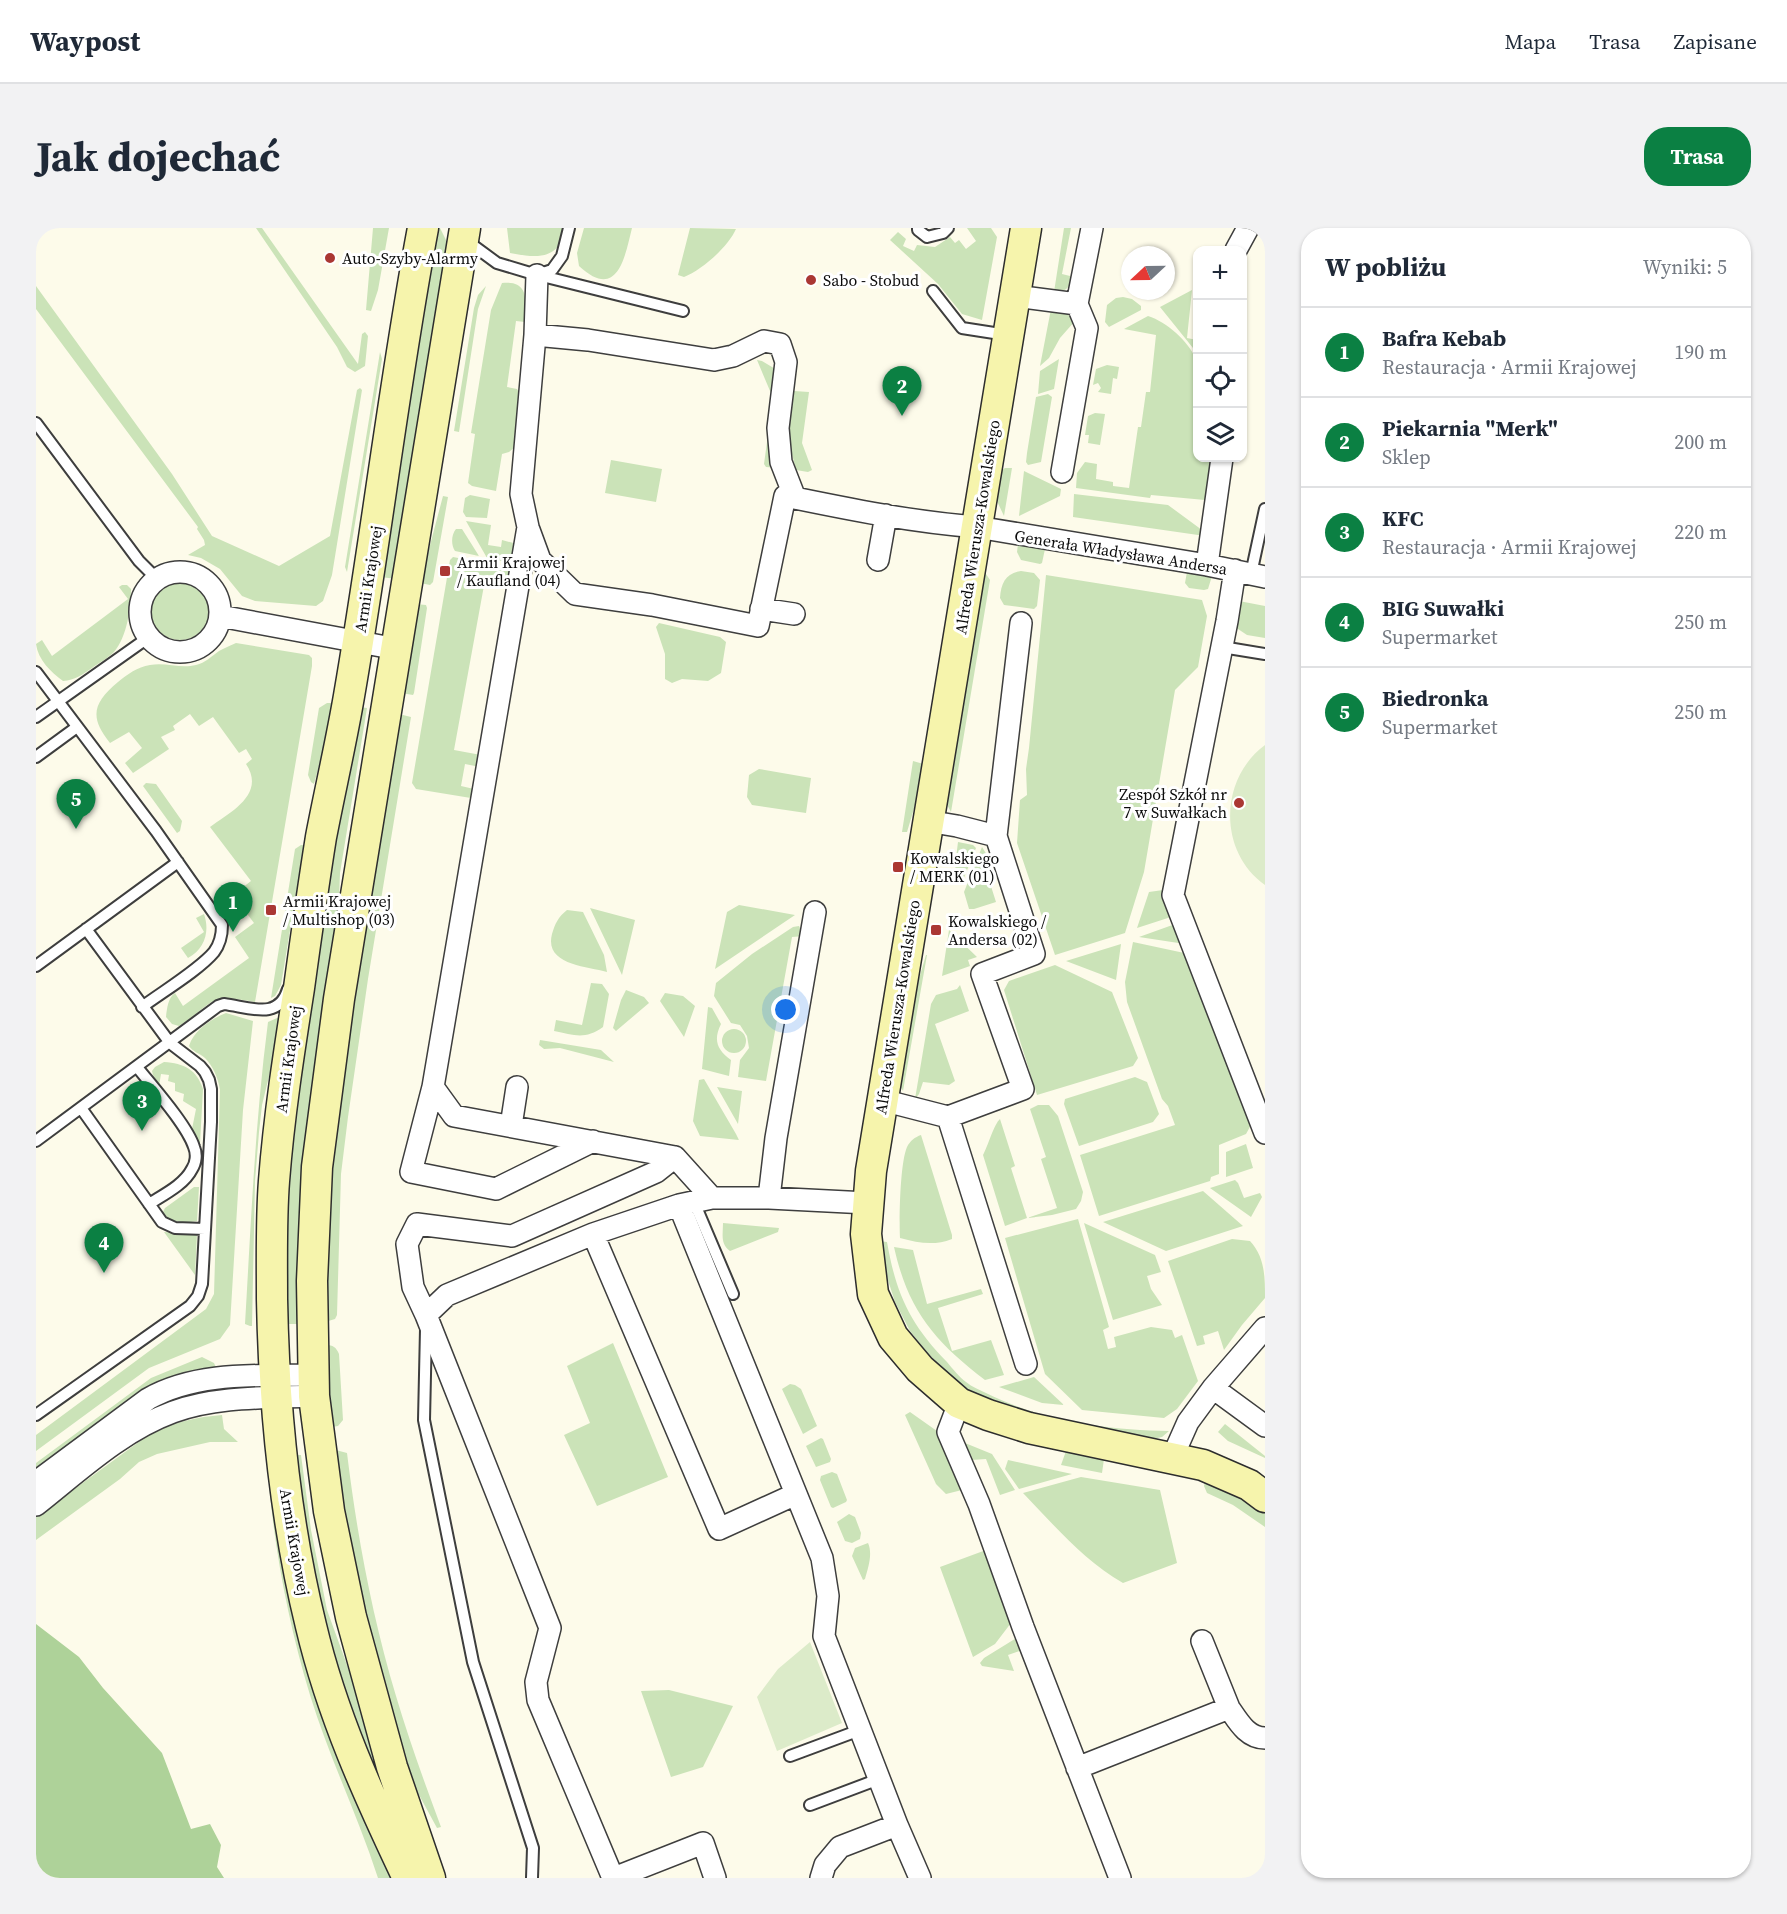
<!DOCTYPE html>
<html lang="pl">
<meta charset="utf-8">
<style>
:root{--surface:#fff;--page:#f2f2f3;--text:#1f2937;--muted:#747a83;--line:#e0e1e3;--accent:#0b8043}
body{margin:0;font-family:"Source Serif 4",serif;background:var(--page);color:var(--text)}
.controls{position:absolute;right:18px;top:18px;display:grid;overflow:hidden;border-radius:12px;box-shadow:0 2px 4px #0004}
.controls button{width:54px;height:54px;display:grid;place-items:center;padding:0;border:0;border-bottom:2px solid var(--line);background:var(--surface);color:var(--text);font:30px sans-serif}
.compass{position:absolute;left:1085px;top:18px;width:54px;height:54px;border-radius:50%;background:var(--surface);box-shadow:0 2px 4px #0004;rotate:248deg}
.you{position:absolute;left:750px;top:782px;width:21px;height:21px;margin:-15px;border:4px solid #fff;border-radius:50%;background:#1a73e8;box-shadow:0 0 0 9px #1a73e833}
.badge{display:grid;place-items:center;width:39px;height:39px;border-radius:50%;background:var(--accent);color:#fff;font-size:20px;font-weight:700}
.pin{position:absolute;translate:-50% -50px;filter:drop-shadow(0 2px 3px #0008)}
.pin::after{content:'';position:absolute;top:32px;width:21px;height:18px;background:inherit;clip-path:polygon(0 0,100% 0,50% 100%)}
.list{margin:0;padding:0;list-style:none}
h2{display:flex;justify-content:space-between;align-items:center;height:78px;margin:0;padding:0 24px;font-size:26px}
h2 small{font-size:20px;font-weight:400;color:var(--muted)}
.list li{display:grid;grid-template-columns:39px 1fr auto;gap:18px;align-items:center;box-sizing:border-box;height:90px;padding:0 24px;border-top:2px solid var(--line)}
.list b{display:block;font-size:22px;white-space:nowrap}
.list p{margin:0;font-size:20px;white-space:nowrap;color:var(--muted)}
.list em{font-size:20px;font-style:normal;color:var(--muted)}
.icon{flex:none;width:33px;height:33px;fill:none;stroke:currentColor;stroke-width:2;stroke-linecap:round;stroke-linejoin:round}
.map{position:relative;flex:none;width:1229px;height:1650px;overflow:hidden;border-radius:24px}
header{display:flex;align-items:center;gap:36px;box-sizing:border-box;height:84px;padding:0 30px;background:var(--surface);border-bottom:2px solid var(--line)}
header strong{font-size:28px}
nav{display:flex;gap:33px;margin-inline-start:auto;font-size:21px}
.intro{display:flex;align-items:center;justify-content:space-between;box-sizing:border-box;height:144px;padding:0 36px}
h1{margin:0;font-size:42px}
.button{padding:15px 27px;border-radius:24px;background:var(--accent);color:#fff;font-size:21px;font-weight:700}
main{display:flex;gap:36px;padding:0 36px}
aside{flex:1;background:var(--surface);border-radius:24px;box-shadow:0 2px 4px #0004}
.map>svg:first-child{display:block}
.green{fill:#cbe3b8}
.forest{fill:#aed299}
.pitch{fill:#dcebc9}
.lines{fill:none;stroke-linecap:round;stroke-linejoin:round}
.lane-casing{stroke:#3e3e3e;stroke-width:14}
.street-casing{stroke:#3e3e3e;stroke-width:24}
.secondary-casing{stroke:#2d2d2d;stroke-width:33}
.lane{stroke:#fff;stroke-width:10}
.street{stroke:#fff;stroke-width:21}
.secondary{stroke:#f6f4ac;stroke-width:30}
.poi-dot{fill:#aa3733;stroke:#fff;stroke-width:2}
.labels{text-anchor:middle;stroke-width:6;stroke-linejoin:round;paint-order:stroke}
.poi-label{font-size:16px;fill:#0b0b0b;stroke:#fff;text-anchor:start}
.street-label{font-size:16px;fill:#0b0b0b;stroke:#fff}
</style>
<header>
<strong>Waypost</strong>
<nav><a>Mapa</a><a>Trasa</a><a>Zapisane</a></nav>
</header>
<div class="intro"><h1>Jak dojechać</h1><a class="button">Trasa</a></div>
<main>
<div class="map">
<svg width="1229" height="1650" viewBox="0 0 1229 1650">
<rect width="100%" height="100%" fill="#fdfbea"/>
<path class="green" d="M220,0H226L322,136L326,106L329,104L332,108L329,138L319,144L311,139L301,119Z
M337,0H353L342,62L335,83L330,82Z
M400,0H404L414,20L361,351L344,349Z
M471,0H531C522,33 501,30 474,25Z
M548,0H596C589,28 582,74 543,38L541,25Z
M654,0L700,1C692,19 666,42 648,49L642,47Z
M931,0H955L961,9L946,92L926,86L902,56L854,12L862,4L870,11L867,18L878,23L881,17L899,19L914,9L919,15L923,12L930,21L940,13Z
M1028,0H1035L1026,46L1034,48L1037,51C1033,61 1028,64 1018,64Z
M466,55C494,52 490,74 489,94L480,93L471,159L481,161L484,166L479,219L473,224L466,226L460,263L436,258L432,255L439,206L435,205L455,82Z
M0,58L136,246L176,308L243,338L294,308L321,162L324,160L326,162L296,347L287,373L280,378L219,373L206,368L184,341L165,330L152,327L169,317L168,312L161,301L162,299L0,81Z
M450,58L442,81L423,204L418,203L438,80L442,67Z
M1156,62L1151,110L1161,112V125L1124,79Z
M1087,69L1096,71L1105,78V82L1073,99L1069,94L1071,77L1080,70Z
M1015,81L1031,86L1039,93L1024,110L1013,130L1004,138Z
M1112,88C1131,94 1152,113 1160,131C1165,140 1161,214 1162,230H1180L1175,267L1169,272L1115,267L1114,270L1040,260L1041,245L1049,234L1061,236L1060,251L1077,254V258L1093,260L1102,199H1105L1110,164H1114L1120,107L1088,101Z
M344,124L346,131L311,344L309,339Z
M1023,131L1018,161L1002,166L1004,143Z
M721,132L726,133L741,142L742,240L730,239L728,236L737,170Z
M1071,137L1083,139L1081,151L1077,150L1075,166L1062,164L1065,160L1062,155L1057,157L1060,141Z
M758,163L773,164L766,215L776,242L772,244L760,242L752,210Z
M1012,166L1016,169L1005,234L992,237L990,234L991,225L1000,169Z
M1059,185L1069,186L1064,217L1052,215L1053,207H1049L1052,188Z
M575,232L626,241L620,274L569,265Z
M969,240H976L968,288L960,271L963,244Z
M988,243L1025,261L1024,268L983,288Z
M1038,266L1132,277L1166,302L1169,308L1037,289Z
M434,267L454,271L451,290L430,289L427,284L429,270Z
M407,268L412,269L397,354L394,357L384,355Z
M430,293L455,297L452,317L465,319L466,312L481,316L480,336L451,330Z
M420,301H426L443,328L419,323C415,317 415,307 420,301Z
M982,316L1009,321L1006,335L1004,336L985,332L981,324Z
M417,329L479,341L477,356L449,352L418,522L445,527L444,539L429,536L425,558L438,561L441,571L380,561L376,555L414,332Z
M985,343L998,345L1004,352L1001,378L998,381L968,377L964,370C965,355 970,345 985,343Z
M1151,344L1176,348L1172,361L1168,362L1153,360L1149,355Z
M946,345L950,346L954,352L915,584L909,573Z
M1010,347L1166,372L1171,388L1162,439L1139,462L1108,644L1089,705L1019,727L981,615L984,572L991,567L990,541L993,520Z
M115 383a29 29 0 1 1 58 0a29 29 0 1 1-58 0Z
M86,357H91L95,361C95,380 91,409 78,424C72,430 63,435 56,440C46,447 39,452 27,453C15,444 2,432 0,416L6,412L16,428L92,371L83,359Z
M1203,373L1229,378V410L1211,407L1199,399Z
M379,376L390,377L391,380L378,465L377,467L365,465Z
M623,395L684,409L690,414L685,445L672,453L646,451L636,455L629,451V426L620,399Z
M200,415L273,427L276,430V438L219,774C170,765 179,775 143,798L136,796L130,789C131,780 132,770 139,765L147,778L213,730L199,709L218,695L197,667L215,653L174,599C195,584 230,566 210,536L216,531L210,521L203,525L177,489L163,498L154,486L137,498L139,502L125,509L133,521L97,545L89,535L106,520L93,504L74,515C53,489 57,475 82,454C92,446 101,439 114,437C130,434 144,441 160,437C169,435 176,428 183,423C188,420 194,418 200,415Z
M291,475H300L278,556L275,554L272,547L283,480Z
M323,479L331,480L304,645L302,698L264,1096H250C250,1043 250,990 254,937C267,783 299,631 323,479Z
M363,486L375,489L332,751L312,889L305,946L301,1087L299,1091L289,1094V1055L299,889Z
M877,533L891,537L871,604H866Z
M723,541L775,550L770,585L716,577L711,569L713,547Z
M110,555L120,556L146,593L144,603L141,605L107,558Z
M922,614L937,617L940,620L927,652L924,654L919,638Z
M265,617H268L245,757L239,768L235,770L259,621Z
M946,619L951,627L946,630L960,674L938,681H933L928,664Z
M1134,661L1138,688L1101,700L1113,664Z
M703,677L759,687L679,741L691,684Z
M554,680L599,692L586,747Z
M531,682L547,684L568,727L571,744C550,738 508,737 516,706C519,696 522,689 531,682Z
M168,686C174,703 169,721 152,730L145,720L168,704L160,690Z
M1142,695L1149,716L1103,709Z
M763,698L768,708L756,709L730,853L702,849L704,832L713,820L711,808L704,797L695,795L678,768L680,755L716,726L757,699Z
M913,702L941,729L932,732L934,738L906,748Z
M1097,714L1153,726L1215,897L1210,906L1183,917V946L1175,949L1174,953L1063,988L1044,927L1139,897L1132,878L1126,871L1091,774L1089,754Z
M1085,716L1080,752L1030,733Z
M890,727H891L867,863L863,856L874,781Z
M1019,737L1076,764L1102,830L1097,838L1001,867L968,762L973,753Z
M555,755L566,756L573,766L567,799C549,812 538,807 518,803L520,792L546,797Z
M924,757L933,783L899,796L919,853L913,857L887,854L883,866L879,871L895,776L900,767L921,761Z
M590,762L608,769L613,775L580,803L577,800L585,772Z
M629,765L647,768L659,778L648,809L624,773Z
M672,779L676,780L685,796C677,812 681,822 695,832L693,848L666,841Z
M190,785L217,793L207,882L194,1097L184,1111L113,1140L0,1223V1207L170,1081L178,1066L184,862C182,850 177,838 169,830C163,825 157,824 153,818C158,802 175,791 190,785Z
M248,787L226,877L223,904L219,953L216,1098H214L209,1096C215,995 219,894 232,794Z
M686 813a12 12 0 1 1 24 0a12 12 0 1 1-24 0Z
M504,812L565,822L578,834L524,820L508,821L503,817Z
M128,834C148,835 161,842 167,861L164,916L156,901L160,881L147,873L148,866L139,863V855L132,853L133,847L125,846L123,858L117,847L116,843L119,839Z
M1099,849L1111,854L1123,886L1117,894L1043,918L1028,876L1029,871Z
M668,851L700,906L703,912L664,908L657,893L663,852Z
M681,859L706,863L702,896Z
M1002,877H1013L1022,888L1047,964L1045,973L1040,981L1016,987L991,990L969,998L947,927C952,918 958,896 964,891L979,938L975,940L991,990L1021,980L1005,931L1010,929L994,881Z
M885,907L916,1007V1011C898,1018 883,1015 864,1010C863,992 864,935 871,919C874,913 879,909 885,907Z
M1210,916L1217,940L1190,949V924Z
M1199,952L1202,955L1208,970L1224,965L1226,969L1215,989L1174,960Z
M158,959H163L161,993L148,995L132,991L127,984L129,980Z
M1167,963L1207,998L1130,1023L1067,994Z
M1042,991L1073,1099L1067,1102L1072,1121L1080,1119L1078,1109L1115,1099L1136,1102L1139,1110L1146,1107L1162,1153L1141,1181L1128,1190L1046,1182L1009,1146L969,1010Z
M687,995L743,1000L742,1004L694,1023C684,1016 687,1006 687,995Z
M1048,995L1119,1027L1125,1044L1111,1048L1115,1061L1126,1077L1077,1092Z
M128,1004L161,1006L159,1047Z
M1196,1011L1214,1013C1229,1029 1229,1049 1229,1070L1206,1097L1188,1122L1182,1103L1167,1108L1169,1116L1161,1118L1132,1033Z
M843,1013L851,1014C860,1066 874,1096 911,1134C917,1141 923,1149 930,1154C936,1159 944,1162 950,1165C1006,1193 1071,1202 1133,1203L1126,1209L1112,1212L959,1178L925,1157L893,1127L874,1103L859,1074L850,1046Z
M858,1019L877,1022L891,1076L945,1061L947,1066L902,1080L916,1123L955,1112L968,1147L949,1152C898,1113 872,1082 858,1019Z
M577,1115L632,1249L561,1278L528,1207L554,1195L531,1138Z
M290,1117C297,1117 300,1119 303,1126L307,1192L302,1198L296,1199Z
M166,1129L178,1135L182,1144L171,1143L132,1149L0,1245V1235L115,1150Z
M998,1149L1028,1177L1006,1175L963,1159Z
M754,1156L759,1157L765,1161L781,1198L767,1206L746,1161Z
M874,1184L908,1208L926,1262L910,1266L900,1256L869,1187Z
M186,1187L188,1201L202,1214H174L121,1226L103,1234L84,1251L0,1312V1289L115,1205C138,1194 161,1189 186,1187Z
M1189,1196L1229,1228V1230L1192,1213L1182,1204Z
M785,1210L787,1211L795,1231L794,1234L780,1239L770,1218Z
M929,1215L956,1226L979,1262L964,1267L950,1231L935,1232Z
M296,1221L311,1225C321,1307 336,1388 360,1468C373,1512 389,1556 405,1599L401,1600L376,1554L332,1411Z
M1030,1223L1068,1231L1066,1245L1025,1237Z
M260,1227H265L275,1302L291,1382L319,1459L366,1607L308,1470L287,1389L273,1321Z
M231,1230H236L358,1650H342C322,1588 293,1529 274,1467C251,1391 236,1310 231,1230Z
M972,1232L1036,1246L983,1261L969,1241Z
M796,1244L801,1246L811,1272L810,1274L797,1280L795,1279L784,1252L785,1248Z
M1045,1249L1124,1262L1141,1335L1087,1355C1048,1333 1018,1297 987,1265Z
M1170,1249L1229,1279V1299L1197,1277L1171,1265L1168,1258Z
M813,1286L819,1289L825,1305L824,1311L816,1315L809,1313L801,1294Z
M832,1315C837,1326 832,1340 829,1351L827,1352L816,1328L819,1320Z
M950,1322L975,1395L959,1416L937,1429L904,1339Z
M982,1409L986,1422L972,1427L978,1443L946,1438L944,1435L948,1430Z
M633,1462L697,1478L667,1539L635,1549L605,1463Z"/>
<path class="forest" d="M0,1396L43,1429L67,1460L126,1525L155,1601L174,1596L185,1617L181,1639L188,1650H0Z"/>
<path class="pitch" d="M1229,517V657C1182,624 1183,551 1229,517Z
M774,1414L806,1495L741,1523L721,1469L742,1441Z"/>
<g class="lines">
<defs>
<path id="lane" d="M882,0V2L891,9L907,5L912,0
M431,13L461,35L501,47L516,42L526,28L533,0
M502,47L647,83
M897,63L926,100L971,107
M0,195L103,333L121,351
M1215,346L1229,281
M1186,419L1229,426
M0,444L120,603L186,697C186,707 184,716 178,724C163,742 126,764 106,779
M0,489L113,409
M0,529L41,499
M0,738L142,634
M101,839C116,858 151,897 158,919C161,926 160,935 156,941C148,957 127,967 113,976
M45,880L126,994L139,1000L169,1001
M0,913L182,778L188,776C213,779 243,793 252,761
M658,974L697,1066
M390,1101L388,1192L437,1434L497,1620L496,1650
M0,1187L154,1078L162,1068L166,1056L175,894V861L173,852L169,844L164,838L134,815L50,701
M754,1528L824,1502
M774,1577L843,1551"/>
<path id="street" d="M1200,22L1212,0
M979,68L1041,76L1056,0
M499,107L501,47
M1026,244L1051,100L1041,76
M493,302L504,332L539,366L616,377L722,398L749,268C812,281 876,294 941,299L1171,337L1229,349
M842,332L850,287
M1171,337L1186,230
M1199,342L1191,393L1137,667L1229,905
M104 384a40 40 0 1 1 80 0a40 40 0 1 1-80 0Z
M725,381L758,386
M184,388L361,421
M985,395L960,608L998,726L946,746L987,861L912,889L990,1136
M891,593L921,598L960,608
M397,859L375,944L460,961L557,913
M846,872L912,889
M475,898L481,859
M676,970L639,929L418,888L397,859L492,299L485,266L499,107L552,112L678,132L697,128L728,113L744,116L750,134L742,200L745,234L759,270
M733,970L740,910L779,684
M643,977L786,1330L792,1368L788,1408L861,1597
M557,1006L683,1301L760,1266
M390,1087L377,1059L371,1016L381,996L476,1008L620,944L639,929
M1177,1160L1229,1198
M923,1175L912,1204L943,1276L987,1399L1084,1650
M1136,1230L1152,1194L1177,1160L1229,1100
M0,1254L112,1171C161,1143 223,1148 278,1147
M0,1277C42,1244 85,1203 137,1184C181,1168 232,1170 278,1168
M1166,1413L1193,1480
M1041,1540L1193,1480C1202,1493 1211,1510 1229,1510
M577,1650L502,1472L500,1454L514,1400L390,1087L411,1067L557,1006L643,977L676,970H733L831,975
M578,1650L667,1615L679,1650
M785,1650L789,1637L804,1619L861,1597L884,1650"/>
<path id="secondary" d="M990,0L835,943L830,1006L837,1066L857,1109L884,1141L923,1175L952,1187L993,1200L1167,1237L1213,1257L1229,1269
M372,1650C333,1568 296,1487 275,1398C249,1292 238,1180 236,1071C236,1031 235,992 238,953C243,888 253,824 263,760C270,709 277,659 285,609C294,562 305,515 313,468C340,312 358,155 387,0
M394,1650L356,1539L315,1389L293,1283L278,1168L276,1053L281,939L303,771L429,0"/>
</defs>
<use href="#lane" class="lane-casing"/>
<use href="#street" class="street-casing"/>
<use href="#secondary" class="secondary-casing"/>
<use href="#lane" class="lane"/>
<use href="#street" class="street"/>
<use href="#secondary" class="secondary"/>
</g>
<g class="poi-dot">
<circle cx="294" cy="30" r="6"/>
<circle cx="775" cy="52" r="6"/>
<rect x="403" y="337" width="12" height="12" rx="3"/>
<circle cx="1203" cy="575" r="6"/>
<rect x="856" y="633" width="12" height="12" rx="3"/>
<rect x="229" y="676" width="12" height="12" rx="3"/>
<rect x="894" y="696" width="12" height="12" rx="3"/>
</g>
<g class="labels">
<g class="poi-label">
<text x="306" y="36">Auto-Szyby-Alarmy</text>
<text x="787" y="58">Sabo - Stobud</text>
<text x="421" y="340">Armii Krajowej<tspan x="421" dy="18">/ Kaufland (04)</tspan></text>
<text x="1191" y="572" text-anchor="end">Zespół Szkół nr<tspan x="1191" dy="18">7 w Suwałkach</tspan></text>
<text x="874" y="636">Kowalskiego<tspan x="874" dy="18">/ MERK (01)</tspan></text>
<text x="247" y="679">Armii Krajowej<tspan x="247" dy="18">/ Multishop (03)</tspan></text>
<text x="912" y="699">Kowalskiego /<tspan x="912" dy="18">Andersa (02)</tspan></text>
</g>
<g class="street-label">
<text transform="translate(941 299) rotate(-81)" y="6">Alfreda Wierusza-Kowalskiego</text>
<text transform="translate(1085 324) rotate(9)" y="6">Generała Władysława Andersa</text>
<text transform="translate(332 351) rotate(-81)" y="6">Armii Krajowej</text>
<text transform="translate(861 779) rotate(-81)" y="6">Alfreda Wierusza-Kowalskiego</text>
<text transform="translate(252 831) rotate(-82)" y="6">Armii Krajowej</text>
<text transform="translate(259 1314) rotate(80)" y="6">Armii Krajowej</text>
</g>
</g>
</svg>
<div class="controls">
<button>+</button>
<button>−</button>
<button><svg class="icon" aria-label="locate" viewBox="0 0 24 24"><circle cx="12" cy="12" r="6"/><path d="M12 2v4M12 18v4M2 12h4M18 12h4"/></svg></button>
<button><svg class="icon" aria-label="layers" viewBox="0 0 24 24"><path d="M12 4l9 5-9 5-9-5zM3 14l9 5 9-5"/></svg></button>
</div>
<svg class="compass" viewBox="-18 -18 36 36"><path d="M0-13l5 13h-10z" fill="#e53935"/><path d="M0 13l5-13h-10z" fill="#747a83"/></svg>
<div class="you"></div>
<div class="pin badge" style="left:197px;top:704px">1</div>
<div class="pin badge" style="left:866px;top:188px">2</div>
<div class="pin badge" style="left:106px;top:903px">3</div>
<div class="pin badge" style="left:68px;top:1045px">4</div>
<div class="pin badge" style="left:40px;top:601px">5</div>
</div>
<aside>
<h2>W pobliżu<small>Wyniki: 5</small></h2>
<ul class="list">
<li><span class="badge">1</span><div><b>Bafra Kebab</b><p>Restauracja · Armii Krajowej</p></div><em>190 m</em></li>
<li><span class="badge">2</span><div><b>Piekarnia &quot;Merk&quot;</b><p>Sklep</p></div><em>200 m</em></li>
<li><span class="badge">3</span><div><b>KFC</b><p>Restauracja · Armii Krajowej</p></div><em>220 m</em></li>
<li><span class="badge">4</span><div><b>BIG Suwałki</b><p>Supermarket</p></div><em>250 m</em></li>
<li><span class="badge">5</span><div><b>Biedronka</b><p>Supermarket</p></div><em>250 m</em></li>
</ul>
</aside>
</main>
